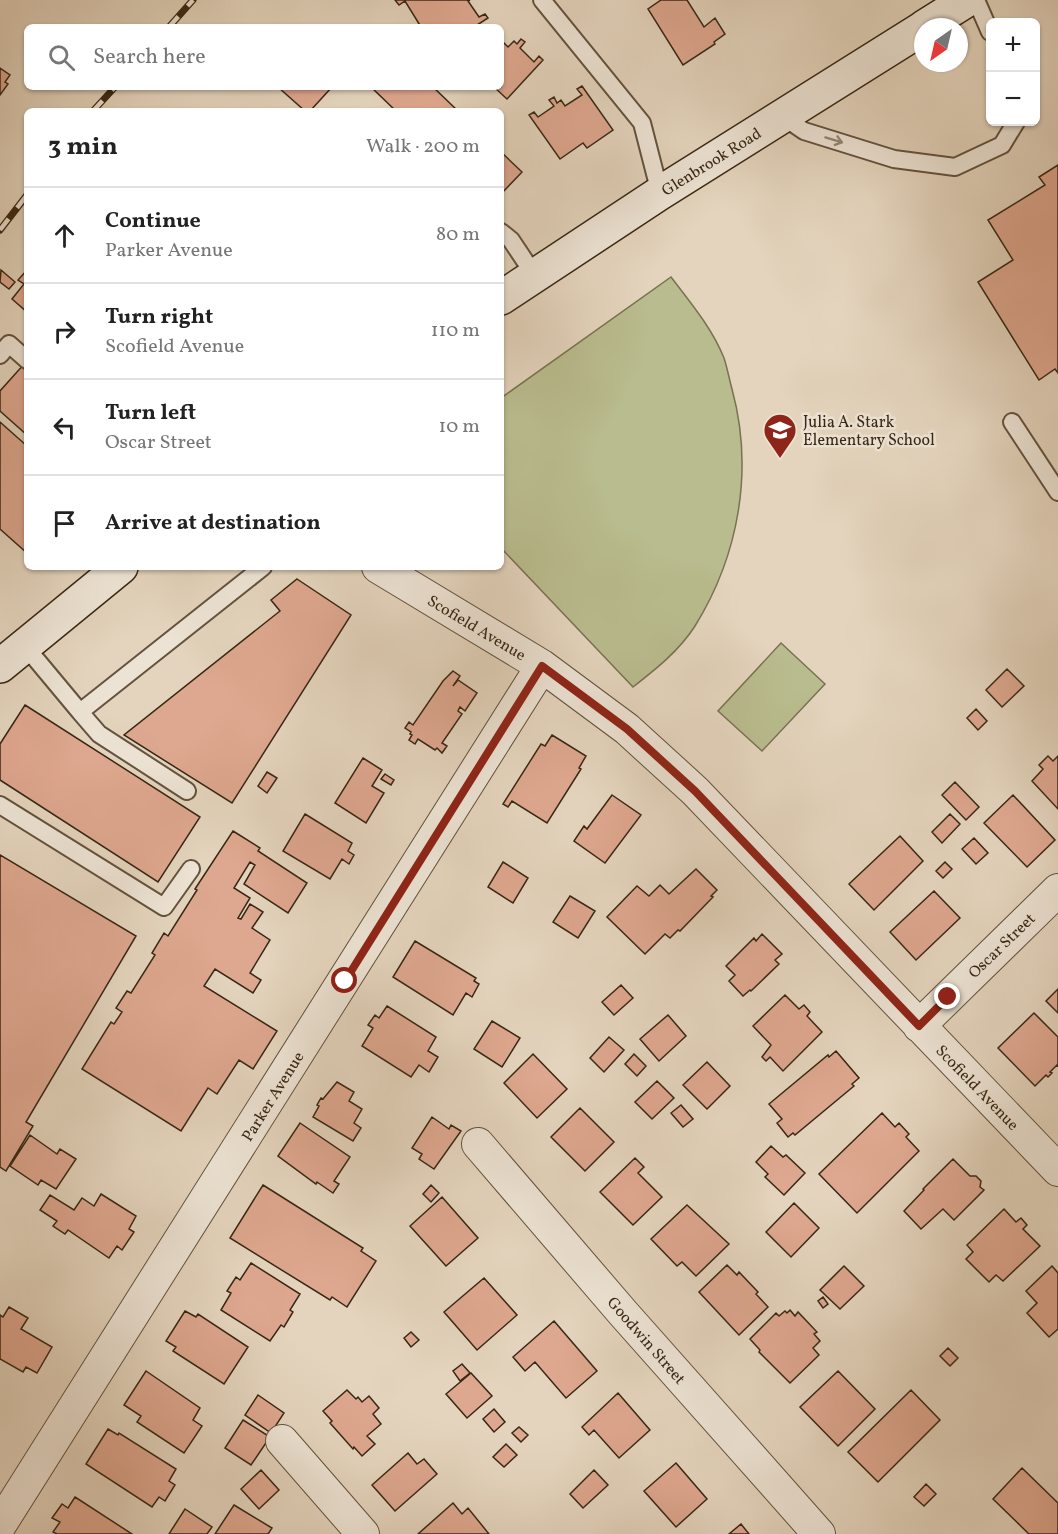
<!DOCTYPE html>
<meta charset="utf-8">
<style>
:root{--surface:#fff;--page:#f2f2f2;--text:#222;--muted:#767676;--line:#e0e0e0}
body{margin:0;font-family:Vollkorn,serif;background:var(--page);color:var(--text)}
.controls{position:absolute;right:18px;top:18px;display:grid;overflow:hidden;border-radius:9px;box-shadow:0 2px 4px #0004}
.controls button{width:54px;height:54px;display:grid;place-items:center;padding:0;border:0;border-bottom:2px solid var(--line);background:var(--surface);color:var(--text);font:30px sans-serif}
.compass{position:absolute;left:914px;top:18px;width:54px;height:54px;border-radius:50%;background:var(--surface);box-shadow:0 2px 4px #0004;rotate:214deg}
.stop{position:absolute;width:18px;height:18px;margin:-14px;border:4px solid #8f2418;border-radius:50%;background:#fff}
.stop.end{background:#8f2418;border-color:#fff;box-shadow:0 2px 6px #0008}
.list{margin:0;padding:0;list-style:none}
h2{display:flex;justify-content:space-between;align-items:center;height:78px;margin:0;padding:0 24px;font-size:26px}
h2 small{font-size:20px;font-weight:400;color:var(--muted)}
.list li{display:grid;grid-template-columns:39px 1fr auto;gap:18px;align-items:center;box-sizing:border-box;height:96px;padding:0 24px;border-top:2px solid var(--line)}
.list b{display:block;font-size:22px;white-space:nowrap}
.list p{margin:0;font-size:20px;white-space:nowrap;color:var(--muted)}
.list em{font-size:20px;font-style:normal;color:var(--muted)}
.icon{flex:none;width:33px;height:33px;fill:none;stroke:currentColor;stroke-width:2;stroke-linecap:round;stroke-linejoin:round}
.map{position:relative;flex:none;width:1058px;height:1534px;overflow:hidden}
.search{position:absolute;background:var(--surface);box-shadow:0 2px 4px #0004;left:24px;top:24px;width:480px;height:66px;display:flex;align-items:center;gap:15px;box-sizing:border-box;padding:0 21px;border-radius:9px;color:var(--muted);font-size:22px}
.panel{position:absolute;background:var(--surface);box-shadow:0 2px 4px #0004;left:24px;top:108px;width:480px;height:462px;border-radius:9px}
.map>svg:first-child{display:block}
.pitch{fill:#b9bc8e;stroke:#787251;stroke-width:1.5}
.building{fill:#dea78f;stroke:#382714;stroke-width:1.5}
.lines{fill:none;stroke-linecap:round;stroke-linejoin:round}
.lane-casing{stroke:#63523e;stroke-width:20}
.street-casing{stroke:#63523e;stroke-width:34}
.secondary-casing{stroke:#382714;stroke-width:36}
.lane{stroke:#ede3d4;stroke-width:16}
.street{stroke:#ede3d4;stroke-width:32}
.secondary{stroke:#ede3d4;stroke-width:33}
.rail-casing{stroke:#382714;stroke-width:7}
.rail{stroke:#ede3d4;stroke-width:4.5;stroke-dasharray:14;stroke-linecap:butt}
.oneway{stroke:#928574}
.route{stroke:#8f2418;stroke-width:8}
.labels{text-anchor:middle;stroke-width:5;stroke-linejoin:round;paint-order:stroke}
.street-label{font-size:16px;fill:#382714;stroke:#ede3d4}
.poi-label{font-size:16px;fill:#382714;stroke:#ede3d4;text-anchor:start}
</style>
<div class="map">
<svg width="1058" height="1534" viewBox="0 0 1058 1534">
<rect width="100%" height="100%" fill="#e4d4bd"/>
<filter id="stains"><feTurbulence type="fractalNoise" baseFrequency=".00333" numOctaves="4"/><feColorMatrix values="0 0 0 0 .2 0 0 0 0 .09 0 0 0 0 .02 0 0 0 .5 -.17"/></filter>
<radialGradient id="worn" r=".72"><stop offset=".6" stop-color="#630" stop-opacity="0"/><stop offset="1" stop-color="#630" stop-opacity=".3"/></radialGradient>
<path class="pitch" d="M671,277C690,302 712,328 724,358C727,367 729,378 732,389C754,470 739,555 695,626C679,651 656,669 633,687L501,548V398Z
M781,643L825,684L762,751L718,711Z"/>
<path class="building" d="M395,0H470L468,1L479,17L485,14L488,18L474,27H429L428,25L421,27L405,1L399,5Z
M661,0H687L704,27L715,18L725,34L714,42L715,44L683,65L648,9Z
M521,39L525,42L520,48L534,62L539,56L543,60L507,99L494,87H501V40L508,47L514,41L517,44Z
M0,68L10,75L5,82L8,84L0,95Z
M582,86L613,130L587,148L583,143L560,159L529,115L534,112L538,117L554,106L549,100L554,97L557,103L561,100L565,106L582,95L577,89Z
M278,87H332L310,111H305Z
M371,87H433L458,111H396Z
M501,152L522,172L501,194Z
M1058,165V373L1055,369L1039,380L978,282L1013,260L988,220L1045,185L1039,177Z
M1,270L15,282L9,289L0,282Z
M27,270V312L12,299L24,284L18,280Z
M25,363L27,365V435L0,411V391Z
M0,422L27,446V553L0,529Z
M297,579L351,615L232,803L124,735L280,611L271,600Z
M1007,669L1024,686L1002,707L986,690Z
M453,671L460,676L453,686L458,680L477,693L465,711L460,707L458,711L462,714L442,743L447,746L442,753L437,748L435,750L418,739L415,744L409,740L412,735L410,734L411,732L405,728L409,722L413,725L443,681Z
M25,705L200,817L158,882L0,780V744Z
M976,709L987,721L978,730L967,718Z
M552,735L586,756L579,768L581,769L547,823L512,801L508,807L503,804L541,744L545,746Z
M1048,756L1053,761L1058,756V809L1032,781L1043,769L1039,765Z
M363,758L382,770L372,786L384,793L366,823L335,803Z
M267,772L277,778L267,793L258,786Z
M385,774L394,780L391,785L381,779Z
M955,782L979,807L966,820L942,795Z
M612,795L641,815L605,863L574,841L584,826L587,829Z
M1013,795L1055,840L1027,867L984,823Z
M305,814L352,843L348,851L354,855L349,864L342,859L330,879L283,851Z
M950,814L960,824L942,843L932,832Z
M233,831L260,848L258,851L307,883L288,913L244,884L255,865L250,862L234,888L250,898L238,918L241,919L250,904L263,912L252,928L270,940L250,973L261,980L253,993L215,969L204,986L277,1031L253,1069L239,1060L217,1094L208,1088L181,1131L82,1069L111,1022L114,1024L122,1012L116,1008L127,991L131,993L155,955L152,953L164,933L168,936L197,890L195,889Z
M900,836L923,861L874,910L849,884Z
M974,838L988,853L976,864L962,849Z
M0,855L136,936L26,1122L33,1126L6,1171L0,1167Z
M503,862L528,878L513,903L488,887Z
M945,862L952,869L943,878L936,871Z
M696,869L717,890L711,896L713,897L680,931L678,930L670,938L665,934L645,954L607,917L637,886L649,896L660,885L669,894Z
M934,891L960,918L916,960L890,932Z
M570,896L595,911L578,938L553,922Z
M762,934L782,954L775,960L779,964L751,991L750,990L743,996L729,981L735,975L726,966L754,938L756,941Z
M415,941L476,978L474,981L479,984L472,997L466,993L453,1015L393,977Z
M621,985L633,998L614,1015L602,1002Z
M1058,989V1013L1046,1001Z
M785,995L799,1009L804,1005L810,1012L807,1016L822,1032L783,1071L770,1057L766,1061L762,1057L771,1045L753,1026Z
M387,1006L436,1037L428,1051L438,1057L429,1072L419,1065L411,1077L362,1046L373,1028L368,1025L375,1015L379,1018Z
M1034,1013L1058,1037V1066L1057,1065L1050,1072L1052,1073L1048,1077L1046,1075L1035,1086L998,1048Z
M668,1015L686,1036L659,1061L640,1039Z
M492,1021L520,1038L502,1067L474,1049Z
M609,1037L624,1050L604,1072L590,1058Z
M836,1051L859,1078L852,1084L854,1086L795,1135L793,1133L788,1137L777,1123L782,1119L769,1104L828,1055L829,1057Z
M533,1054L567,1089L537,1118L504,1083Z
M634,1054L646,1066L637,1076L625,1064Z
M707,1062L730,1086L707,1109L683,1085Z
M657,1081L674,1098L652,1119L635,1102Z
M337,1082L354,1092L349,1101L362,1109L354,1123L361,1128L353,1141L313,1117L319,1106L317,1105L321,1098L323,1099Z
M681,1105L693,1119L683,1127L671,1113Z
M580,1108L614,1142L585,1171L551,1137Z
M882,1113L895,1127L899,1123L909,1134L906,1137L919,1151L857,1213L819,1174Z
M432,1117L449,1129L451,1125L461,1131L434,1169L419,1159L422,1154L412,1148Z
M300,1123L350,1157L334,1181L339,1184L333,1193L317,1182L316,1184L278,1156Z
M30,1135L57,1154L60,1149L76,1159L56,1189L41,1180L38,1185L10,1166Z
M771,1146L783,1157L786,1155L805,1173L784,1195L765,1177L768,1174L756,1162Z
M635,1158L644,1167L638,1173L662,1197L633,1225L600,1192Z
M953,1159L970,1176H976L981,1181L980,1187L984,1190L954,1220L943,1209L921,1229L904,1211L924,1190L923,1189Z
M263,1185L363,1248L361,1251L376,1261L347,1307L332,1297L330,1300L230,1238Z
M431,1185L439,1193L431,1202L423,1194Z
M101,1194L136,1216L129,1229L134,1232L122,1250L117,1246L109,1258L68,1230L65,1234L53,1226L57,1221L40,1210L50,1195L74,1210L82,1198L94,1206Z
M442,1197L478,1238L446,1266L410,1226Z
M794,1203L819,1228L791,1257L766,1232Z
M687,1205L729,1244L696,1276L682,1262L677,1266L651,1239Z
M1004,1209L1016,1222L1021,1218L1027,1225L1023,1229L1040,1246L1003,1281L996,1275L989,1282L966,1259L973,1252L967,1245Z
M251,1263L300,1294L290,1310L293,1312L284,1327L281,1325L270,1341L221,1310L231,1293L227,1291L236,1277L240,1280Z
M727,1265L737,1275L739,1272L758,1292L756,1294L768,1307L739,1335L699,1292Z
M844,1266L864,1286L840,1309L820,1290Z
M1052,1266L1058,1273V1329L1049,1337L1027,1313L1037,1303L1026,1291Z
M484,1278L517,1315L477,1350L444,1312Z
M823,1297L828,1304L823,1308L818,1301Z
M9,1307L28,1318L21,1329L52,1347L37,1373L26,1367L23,1372L0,1359V1315L3,1317Z
M790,1310L795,1316L798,1312L817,1332L814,1334L820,1341L813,1348L819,1355L790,1383L759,1352L760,1350L750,1339L776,1313L779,1316L785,1311L787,1313Z
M185,1311L196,1317L198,1314L248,1347L224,1384L173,1351L176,1347L166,1341Z
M554,1321L597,1371L566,1398L535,1362L525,1371L513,1357Z
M411,1332L419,1340L411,1347L404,1338Z
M948,1348L958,1358L950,1366L940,1356Z
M462,1364L470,1373L460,1381L453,1371Z
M146,1371L200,1408L193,1420L202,1426L184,1453L137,1422L141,1416L124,1405Z
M838,1371L875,1409L838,1446L800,1407Z
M471,1373L492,1396L467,1418L446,1394Z
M347,1390L356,1399L358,1397L362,1402L369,1396L379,1408L373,1414L381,1424L367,1436L375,1444L362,1456L354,1447L353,1449L330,1423L332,1421L323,1411Z
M911,1390L940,1420L878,1482L848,1452Z
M618,1393L650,1430L619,1458L594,1430L589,1435L582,1427Z
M258,1395L284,1413L271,1433L245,1415Z
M494,1409L505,1422L494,1432L483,1419Z
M243,1420L270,1437L251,1465L225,1448Z
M519,1427L528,1435L521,1442L512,1433Z
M108,1429L118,1435L119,1433L176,1469L169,1481L175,1485L165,1501L159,1497L152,1507L86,1464Z
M506,1444L517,1455L504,1467L493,1457Z
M408,1453L417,1464L424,1459L437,1474L395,1511L372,1485Z
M676,1463L707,1499L676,1527L644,1491Z
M1022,1468L1058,1503V1534H1029L993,1499Z
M261,1470L279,1490L259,1509L241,1489Z
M594,1470L608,1485L583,1508L570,1494Z
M926,1484L936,1494L924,1506L914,1497Z
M75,1497L132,1534H57L53,1532L60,1522L52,1518L62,1504L68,1508Z
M453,1503L462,1514L468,1508L489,1534H418Z
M234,1505L272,1528L268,1534H215Z
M185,1509L212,1527L207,1534H169Z
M741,1524L749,1534H729Z"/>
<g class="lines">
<defs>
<path id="lane" d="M542,0L642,123L660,193
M976,0L990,32
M782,116L804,131L894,159L955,167L1002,145L1016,122
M501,232L511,240L535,276
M0,355L9,344L27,360
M1012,422L1058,492
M25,646L80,712L263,567
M80,712L99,734L187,791
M0,805L164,907L191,869"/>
<path id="street" d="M378,567L542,666L627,729L695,791L1058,1170
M919,1026L1058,890
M478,1144L623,1313L819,1534
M282,1441L363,1534
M0,1525L542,666"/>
<path id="secondary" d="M924,27L967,0
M501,298L660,193L923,28
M0,666L121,567"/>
</defs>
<use href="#lane" class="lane-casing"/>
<use href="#street" class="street-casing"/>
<use href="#secondary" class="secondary-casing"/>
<use href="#lane" class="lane"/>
<use href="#street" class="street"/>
<use href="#secondary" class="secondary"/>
<defs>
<path id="rail" d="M169,27L193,0
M93,111L115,87
M0,230L27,195"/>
</defs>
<use href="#rail" class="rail-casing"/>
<use href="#rail" class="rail"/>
</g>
<defs><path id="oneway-shaft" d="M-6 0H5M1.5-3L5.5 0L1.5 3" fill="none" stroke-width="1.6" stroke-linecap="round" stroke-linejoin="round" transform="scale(1.5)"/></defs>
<use class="oneway" href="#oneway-shaft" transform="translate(834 140) rotate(17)"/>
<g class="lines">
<path class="route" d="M345,981L542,666L627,729L695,791L919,1026L948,997"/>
</g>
<defs>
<symbol id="school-pin" viewBox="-11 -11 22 30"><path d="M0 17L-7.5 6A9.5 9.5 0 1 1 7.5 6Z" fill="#8f2418" stroke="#ede3d4"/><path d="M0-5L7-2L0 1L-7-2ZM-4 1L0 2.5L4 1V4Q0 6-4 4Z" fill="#fff"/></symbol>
</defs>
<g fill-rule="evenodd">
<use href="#school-pin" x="761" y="411" width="38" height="52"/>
</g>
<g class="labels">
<g class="street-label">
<text transform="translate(711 161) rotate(-32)" y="6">Glenbrook Road</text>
<text transform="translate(477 627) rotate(31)" y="6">Scofield Avenue</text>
<text transform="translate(1001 945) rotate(-44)" y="6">Oscar Street</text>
<text transform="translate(978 1087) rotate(46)" y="6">Scofield Avenue</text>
<text transform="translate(272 1096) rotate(-58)" y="6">Parker Avenue</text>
<text transform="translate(647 1340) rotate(49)" y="6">Goodwin Street</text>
</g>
<g class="poi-label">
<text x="803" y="427">Julia A. Stark<tspan x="803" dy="18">Elementary School</tspan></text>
</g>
</g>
<rect width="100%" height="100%" filter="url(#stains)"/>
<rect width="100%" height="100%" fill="url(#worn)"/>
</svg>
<div class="controls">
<button>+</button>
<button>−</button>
</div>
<svg class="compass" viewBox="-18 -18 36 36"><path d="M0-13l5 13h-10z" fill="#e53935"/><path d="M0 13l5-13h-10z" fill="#767676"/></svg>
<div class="stop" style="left:345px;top:981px"></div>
<div class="stop end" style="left:948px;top:997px"></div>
<div class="search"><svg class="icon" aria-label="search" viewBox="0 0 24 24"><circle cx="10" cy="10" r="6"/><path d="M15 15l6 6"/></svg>Search here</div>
<section class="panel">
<h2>3 min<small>Walk · 200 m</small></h2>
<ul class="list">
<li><svg class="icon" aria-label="ahead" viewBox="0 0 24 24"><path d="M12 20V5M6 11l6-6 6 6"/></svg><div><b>Continue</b><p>Parker Avenue</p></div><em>80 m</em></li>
<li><svg class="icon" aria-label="right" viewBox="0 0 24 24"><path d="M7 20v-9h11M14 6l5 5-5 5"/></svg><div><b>Turn right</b><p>Scofield Avenue</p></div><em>110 m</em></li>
<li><svg class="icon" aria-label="left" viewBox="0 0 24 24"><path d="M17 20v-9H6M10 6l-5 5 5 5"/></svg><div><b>Turn left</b><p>Oscar Street</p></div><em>10 m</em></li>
<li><svg class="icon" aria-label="arrive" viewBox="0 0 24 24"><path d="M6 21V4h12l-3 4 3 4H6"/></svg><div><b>Arrive at destination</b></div></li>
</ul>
</section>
</div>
